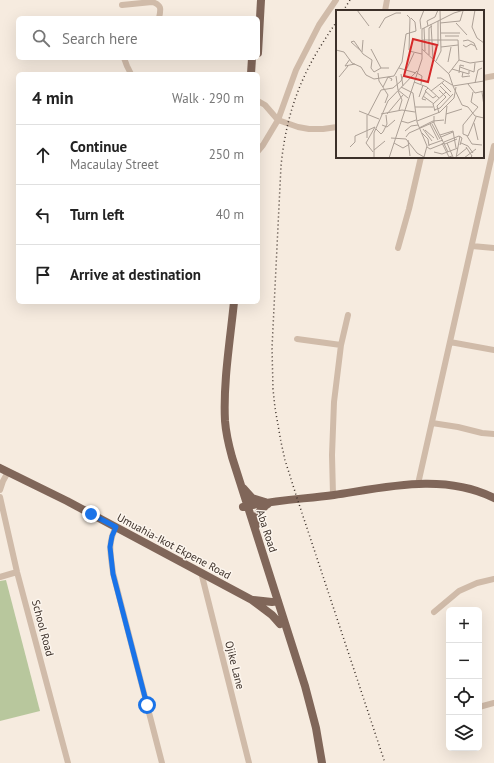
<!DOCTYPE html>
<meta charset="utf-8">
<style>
:root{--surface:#fff;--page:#f6f6f6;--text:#222;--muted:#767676;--line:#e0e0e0}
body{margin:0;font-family:"PT Sans",sans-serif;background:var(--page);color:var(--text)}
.controls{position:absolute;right:12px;bottom:12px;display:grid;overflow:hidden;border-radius:6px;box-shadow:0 4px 16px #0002}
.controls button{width:36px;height:36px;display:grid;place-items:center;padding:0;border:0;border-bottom:1px solid var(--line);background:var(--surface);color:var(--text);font:20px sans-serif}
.stop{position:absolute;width:12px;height:12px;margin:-9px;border:3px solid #1a73e8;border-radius:50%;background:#fff}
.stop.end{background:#1a73e8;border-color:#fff;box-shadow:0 1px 4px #0008}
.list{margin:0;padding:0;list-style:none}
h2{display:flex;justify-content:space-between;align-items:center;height:52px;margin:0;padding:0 16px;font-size:17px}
h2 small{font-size:13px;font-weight:400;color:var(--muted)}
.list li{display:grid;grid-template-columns:26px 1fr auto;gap:12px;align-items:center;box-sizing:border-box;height:60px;padding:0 16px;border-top:1px solid var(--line)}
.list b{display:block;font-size:15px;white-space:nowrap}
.list p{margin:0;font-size:13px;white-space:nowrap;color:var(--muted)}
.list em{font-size:13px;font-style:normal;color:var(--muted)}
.icon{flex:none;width:22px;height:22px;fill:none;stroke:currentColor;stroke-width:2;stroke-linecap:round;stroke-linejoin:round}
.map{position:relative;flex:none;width:494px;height:763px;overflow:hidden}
.search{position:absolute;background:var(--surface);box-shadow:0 4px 16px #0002;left:16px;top:16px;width:244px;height:44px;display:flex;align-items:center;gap:10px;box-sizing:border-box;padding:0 14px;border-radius:6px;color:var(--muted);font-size:15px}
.panel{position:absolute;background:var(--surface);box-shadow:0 4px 16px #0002;left:16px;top:72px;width:244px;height:232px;border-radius:6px}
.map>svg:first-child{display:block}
.green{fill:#b8c79d}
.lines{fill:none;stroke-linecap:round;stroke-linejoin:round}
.minor{stroke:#d0bba9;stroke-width:6}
.major{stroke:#806659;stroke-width:8}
.rail{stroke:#3c3029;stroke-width:1.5;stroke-dasharray:1 3;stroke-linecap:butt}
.route{stroke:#1a73e8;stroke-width:5}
.labels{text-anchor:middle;stroke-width:3;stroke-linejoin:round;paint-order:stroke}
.street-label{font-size:11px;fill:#3c3029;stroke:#fcf5ed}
.inset-road{fill:none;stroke:#aca096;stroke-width:1}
.view{fill:#d62828;fill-opacity:0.15;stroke:#d62828;stroke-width:2}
.inset-edge{fill:none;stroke:#3c3029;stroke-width:2}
</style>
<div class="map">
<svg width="494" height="763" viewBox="0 0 494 763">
<rect width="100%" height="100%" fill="#f6ebdf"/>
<path class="green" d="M6,580L40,711L0,721V581Z"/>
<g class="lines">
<path class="minor" d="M122,5L152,2C162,5 161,9 159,18
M385,11L387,0
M124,58L127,66L131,74
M483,78L494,76
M258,101L265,105L278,120L298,127L309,129H323L337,127
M258,151L263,145L278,120L296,70L319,25L336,0
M472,246L494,248
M398,248L409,209L421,157
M297,339L341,345
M450,342L494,350
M432,423L458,427L482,433L494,434
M418,484L494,146
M0,490L3,481L8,472
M333,495L332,455L334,402L341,345L348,315
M0,497L17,572L68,763
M116,527C107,544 111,555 113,573L162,763
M201,572L249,763
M0,577L17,572
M434,612L459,591L477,583L494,579
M479,707L494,703"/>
<path class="major" d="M258,53L261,0
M251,74L252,58
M234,302C230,341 223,383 225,421C226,434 229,446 232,457L305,686L316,728L322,763
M0,468L67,501L252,600L272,615L280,624
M243,488L252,498L265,502
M243,507C273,500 304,499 334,495C387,487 444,473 494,498
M256,525C256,515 259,510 268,504
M253,600L272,602L278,601"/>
<path class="rail" d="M343,11L350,0
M337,21C325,39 313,57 304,77C291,105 284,135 281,166L272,348L273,389L275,408L281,442L285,460L297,498L385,763"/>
</g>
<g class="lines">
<path class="route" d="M91,514L116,527L112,536L110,547L113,574L147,705"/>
</g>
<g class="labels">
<g class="street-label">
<text transform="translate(267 531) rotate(72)" y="4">Aba Road</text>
<text transform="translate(174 546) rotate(28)" y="4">Umuahia-Ikot Ekpene Road</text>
<text transform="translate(43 628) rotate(75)" y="4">School Road</text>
<text transform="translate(235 665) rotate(76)" y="4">Ojike Lane</text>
</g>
</g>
<g transform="translate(336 10)">
<rect width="148" height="148" fill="#f6ebdf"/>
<path class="inset-road" d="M21,0L33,16M139,0L136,17L141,28L148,33M71,5L74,8L73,40M102,11V36M104,13L124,11L127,1M120,13L131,25M95,14L97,49M92,16L91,11L99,7L102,0M43,18L49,8L60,3H65M88,18L89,41M85,19L84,10L88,0M86,19L118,3L128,0M105,23H124M109,26H123M86,30H122L123,50M127,31L132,30L138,33L141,40M15,32L18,31L27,44L36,50L35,58L38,62L45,58M15,32L25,41M127,35L130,37L135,34L139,36M105,37L122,35M35,39L45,58H53M86,39L113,64L117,76L148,71M0,40L8,42L16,53L25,57L30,65L38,69L58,66L66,52L70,24L80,21L79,12L75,8M73,41L86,44M26,42L27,30M93,45V18L96,16M14,49L9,56L19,54M123,50L134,53L148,51M100,51L105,41L104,0M112,52L115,37M124,57L138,62L139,53M63,58L80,63M116,59L133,64V61M127,62L126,67L134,66M42,63L43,71L52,85L49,93M81,63L86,66L85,74M113,63L123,50M123,63L124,55L128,56M65,64L67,76M60,66L62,80L72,88M3,67L12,56M101,68H105L116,75M78,72L91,77L103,88M106,73L115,82M139,73L142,60L146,58M132,74L139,83L148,81M104,76L115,87M117,76L126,95L132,97L139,106L148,108M47,77L52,67L56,69L55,71M65,77L77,83L81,112L91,136L88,147M92,78L89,81L97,88L100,86M62,81L66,90L63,100M90,81L86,89L90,90M95,81L108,71M146,82L148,96M87,86L98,94M83,87L87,75M79,97H97M98,100L104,98L117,84M23,101L43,109M99,101L97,94L110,82M103,103L101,96L110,87L103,80M45,104L66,100L79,102M51,104L67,85M110,104L126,99M136,104L127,115V124L132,126L140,107M136,104L142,97L135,92L137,82M32,105L45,80L57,78L65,71L78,43M98,106V113L112,142M65,111L72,113L80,110M81,111L104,102L118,88L120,77M138,113L142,130M94,114L102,130M96,114L104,129M109,114L111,96M46,115L51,117L59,110M83,118L97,111L108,110M40,119L45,124L47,122L51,114L50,105M87,119L96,131M89,120L98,128M69,121L75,116L82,115M86,123L92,129L93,136M104,125L117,121L120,138M131,126L136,134L146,135M70,127L73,123L98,112M105,127L117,122M31,128V105M55,128L70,129L81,143L88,147M72,130L74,146M108,132L123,126L126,128L124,135M58,133L67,138L72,135M106,133L113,147L116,146M111,133L117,147M125,133L132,136L137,143M109,134L121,129M93,135L107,130M14,137L19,132V126L39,117M91,137L94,139L109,133M130,137L136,146L134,148M38,140L49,131M37,142L30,133L39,117M98,142L106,144L122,138M121,146L131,138M38,148V123L52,91L81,61M53,148L86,49V19M120,148L124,126M128,148L140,139"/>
<path class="view" d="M77,29L101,35L92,72L68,66Z"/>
<rect width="148" height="148" class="inset-edge"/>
</g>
</svg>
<div class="controls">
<button>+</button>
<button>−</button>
<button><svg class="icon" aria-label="locate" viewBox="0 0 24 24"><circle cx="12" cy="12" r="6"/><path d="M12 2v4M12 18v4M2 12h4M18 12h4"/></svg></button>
<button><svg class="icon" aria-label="layers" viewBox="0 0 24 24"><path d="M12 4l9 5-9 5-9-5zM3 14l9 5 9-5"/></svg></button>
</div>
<div class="stop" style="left:147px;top:705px"></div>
<div class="stop end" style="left:91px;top:514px"></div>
<div class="search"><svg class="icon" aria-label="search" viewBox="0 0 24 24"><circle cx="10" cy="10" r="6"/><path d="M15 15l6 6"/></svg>Search here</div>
<section class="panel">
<h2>4 min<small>Walk · 290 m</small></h2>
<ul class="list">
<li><svg class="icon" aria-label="ahead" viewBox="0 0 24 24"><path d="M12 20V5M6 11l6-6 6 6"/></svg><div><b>Continue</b><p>Macaulay Street</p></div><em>250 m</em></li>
<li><svg class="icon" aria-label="left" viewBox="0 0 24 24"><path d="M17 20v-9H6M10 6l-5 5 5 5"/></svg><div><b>Turn left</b></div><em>40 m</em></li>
<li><svg class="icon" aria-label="arrive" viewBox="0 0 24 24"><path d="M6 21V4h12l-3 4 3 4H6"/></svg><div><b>Arrive at destination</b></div></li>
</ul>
</section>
</div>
